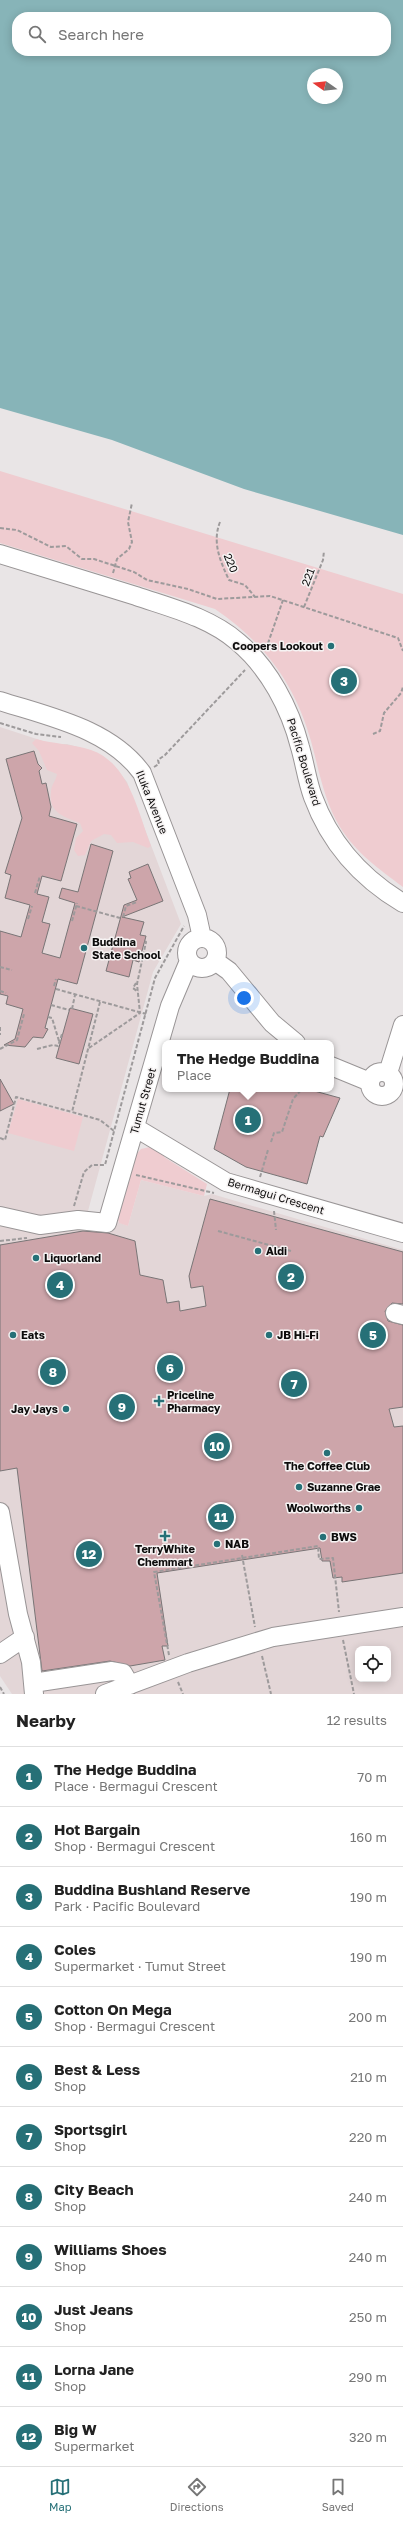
<!DOCTYPE html>
<meta charset="utf-8">
<style>
:root{--surface:#fff;--page:#f2f2f2;--text:#222;--muted:#767676;--line:#e0e0e0;--accent:#267077}
body{margin:0;font-family:"Golos Text",sans-serif;background:var(--page);color:var(--text)}
.controls{position:absolute;right:12px;bottom:12px;display:grid;overflow:hidden;border-radius:8px;box-shadow:0 2px 10px #0003}
.controls button{width:36px;height:36px;display:grid;place-items:center;padding:0;border:0;border-bottom:1px solid var(--line);background:var(--surface);color:var(--text);font:20px sans-serif}
.compass{position:absolute;left:307px;top:68px;width:36px;height:36px;border-radius:50%;background:var(--surface);box-shadow:0 2px 10px #0003;rotate:284deg}
.you{position:absolute;left:244px;top:998px;width:14px;height:14px;margin:-10px;border:3px solid #fff;border-radius:50%;background:#1a73e8;box-shadow:0 0 0 6px #1a73e833}
.badge{display:grid;place-items:center;width:26px;height:26px;border-radius:50%;background:var(--accent);color:#fff;font-size:13px;font-weight:700}
.pin{position:absolute;translate:-50% -50%;border:2px solid #fff;box-shadow:0 1px 4px #0006}
.popup{position:absolute;left:162px;top:1040px;width:172px;height:52px;box-sizing:border-box;display:grid;place-content:center;border-radius:8px;background:var(--surface);filter:drop-shadow(0 1px 3px #0005);font-size:13px;white-space:nowrap;color:var(--muted)}
.popup b{font-size:15px;color:var(--text)}
.popup::after{content:'';position:absolute;left:50%;top:100%;margin-left:-8px;border:8px solid transparent;border-top-color:var(--surface)}
.list{margin:0;padding:0;list-style:none}
h2{display:flex;justify-content:space-between;align-items:center;height:52px;margin:0;padding:0 16px;font-size:17px}
h2 small{font-size:13px;font-weight:400;color:var(--muted)}
.list li{display:grid;grid-template-columns:26px 1fr auto;gap:12px;align-items:center;box-sizing:border-box;height:60px;padding:0 16px;border-top:1px solid var(--line)}
.list b{display:block;font-size:15px;white-space:nowrap}
.list p{margin:0;font-size:13px;white-space:nowrap;color:var(--muted)}
.list em{font-size:13px;font-style:normal;color:var(--muted)}
.icon{flex:none;width:22px;height:22px;fill:none;stroke:currentColor;stroke-width:2;stroke-linecap:round;stroke-linejoin:round}
.map{position:relative;flex:none;width:403px;height:1694px;overflow:hidden}
.search{position:absolute;background:var(--surface);box-shadow:0 2px 10px #0003;left:12px;right:12px;top:12px;height:44px;display:flex;align-items:center;gap:10px;box-sizing:border-box;padding:0 14px;border-radius:16px;color:var(--muted);font-size:15px}
.sheet{height:772px;background:var(--surface)}
nav{display:flex;justify-content:space-around;align-items:center;box-sizing:border-box;height:56px;border-top:1px solid var(--line);background:var(--surface);font-size:11px;color:var(--muted)}
nav a{display:grid;justify-items:center;gap:2px}
nav .on{color:var(--accent)}
.map>svg:first-child{display:block}
.built{fill:#e3d6d7;fill-rule:evenodd}
.green{fill:#efccd0}
.water{fill:#87b4b8;fill-rule:evenodd}
.building{fill:#cda5aa;stroke:#797576}
.lines{fill:none;stroke-linecap:round;stroke-linejoin:round}
.minor-casing{stroke:#999596;stroke-width:20}
.path{stroke:#9d9a9b;stroke-width:2;stroke-dasharray:4 2;stroke-linecap:butt}
.minor{stroke:#fff;stroke-width:18}
.poi-dot{fill:#267077;stroke:#f6f3f3;stroke-width:1.5}
.labels{text-anchor:middle;stroke-width:3;stroke-linejoin:round;paint-order:stroke}
.street-label{font-size:11px;fill:#0d0c0c;stroke:#f6f3f3}
.poi-label{font-size:11px;font-weight:bold;fill:#0d0c0c;stroke:#f6f3f3;text-anchor:start}
</style>
<div class="map">
<svg width="403" height="1694" viewBox="0 0 403 1694">
<rect width="100%" height="100%" fill="#e9e5e6"/>
<path class="built" d="M0,727L52,744H67L92,751L112,763L127,782L181,924L153,972L88,1211L128,1226L141,1180L204,1196L212,1194L403,1250V1694H12L0,1676ZM358,1649H388V1679H358Z"/>
<path class="green" d="M0,471L403,594V887C379,869 356,853 340,827C324,801 319,770 311,741C295,684 264,642 215,609L0,543Z
M36,739C54,744 73,744 91,750C129,763 138,812 151,846L148,848L133,842L117,843L111,835L104,834L91,841L85,855L78,856L74,850L76,838L83,831L80,823C65,817 48,813 51,792C51,785 56,781 57,774L47,770L39,751L32,743Z
M18,1099L83,1117L74,1151L8,1133Z
M150,1147L166,1152L164,1157L207,1184L204,1196L141,1180L128,1226L119,1223L117,1217L133,1158L141,1149Z"/>
<path class="water" d="M0,0H403V535L244,489L112,440L0,408ZM17,17H386V51H17ZM313,74H337V98H313Z"/>
<path class="building" d="M34,751L38,764L42,768L39,771L42,784L46,783L51,807L49,816L77,824L61,881L42,876L37,894L49,897L42,922L50,924L42,953L60,958L75,903L59,898L62,888L78,892L91,844L113,851L77,984L58,979L45,1028L48,1029L43,1038L33,1037L25,1047L4,1045L15,1039L23,1009L6,1004L8,996L0,994V931L21,937L30,905L5,898L11,875L5,873L22,818L6,759Z
M148,864L163,901L122,917L144,922L140,935L146,936L139,962L133,960L129,977L106,971L124,905L137,900L128,879L131,878L129,872Z
M70,1008L93,1014L79,1064L56,1058Z
M0,1079L14,1104L0,1111Z
M230,1089H307L340,1098L323,1137L320,1136L307,1184L246,1167L214,1149Z
M210,1199L403,1252V1304L392,1303L385,1311L388,1321L403,1325V1407L389,1409L394,1427L403,1426V1573L342,1582V1577L333,1578L330,1561H322L320,1548L157,1573L168,1646H162L165,1660L130,1666L110,1661L42,1671L17,1468L0,1471V1245L83,1231L108,1233L135,1241L140,1275L163,1280L167,1303L179,1301L180,1311L206,1306L203,1286L191,1288L189,1276Z"/>
<g class="lines">
<defs>
<path id="minor" d="M0,554C45,568 91,582 136,596C171,608 209,617 238,642C269,668 290,708 300,747C305,764 307,781 313,797C330,843 361,878 403,903
M0,701C50,717 110,729 142,773L197,915L202,938
M187 953a15 15 0 1 1 30 0a15 15 0 1 1-30 0Z
M215,961L229,971L272,1023L296,1043
M331,1066L370,1082
M370 1084a12 12 0 1 1 24 0a12 12 0 1 1-24 0Z
M388,1073L403,1025
M136,1128L226,1182L403,1233
M0,1216L40,1225L78,1220L107,1223L170,1006L189,961
M395,1313L403,1315
M0,1512L18,1614L31,1662L34,1694
M0,1654L25,1637
M33,1683L112,1671L123,1673L130,1685
M105,1694L188,1663L273,1637L403,1617"/>
</defs>
<use href="#minor" class="minor-casing"/>
<path class="path" d="M220,522C212,542 220,561 229,580L245,585L255,597
M0,528L17,530L51,547L66,546L82,559H94L134,572L147,580L188,589L217,599L270,596L398,638L403,651
M113,573L117,559L129,549L132,542L128,522L132,503
M304,607L323,560L324,551
M266,649L283,600
M0,723L36,734L61,737
M373,734L380,731L384,713L401,693L403,687
M154,767L159,764L158,760L165,755L245,670
M35,893L40,876
M76,906L120,918
M123,917L126,906L137,902
M28,919L32,906
M72,921L77,903
M0,967L12,970
M136,983L133,988L138,992
M54,986L56,979
M56,989L146,1014
M0,991L6,993
M100,1002L72,1112L100,1120L114,1131
M51,1005L69,1010
M72,1009L75,995
M48,1017L52,1018L59,1041
M0,1027V1035
M89,1048L140,1013L137,984L146,942L145,941
M0,1049L17,1040L24,1014
M37,1049L53,1045L58,1046L62,1034
M0,1138L5,1140L16,1097L72,1112
M271,1142L274,1133L282,1132L293,1099L302,1089
M136,1175L214,1193
M260,1177L268,1150
M74,1206L84,1172L92,1165H105L155,978L184,926
M274,1211L276,1230
M218,1231L291,1251
M0,1241L27,1238
M365,1332L372,1326
M242,1555L255,1627
M343,1640L354,1694
M169,1655L154,1572L318,1546L319,1559L333,1558L339,1612
M262,1656L271,1694
M178,1682L183,1694
M0,1687L4,1694"/>
<use href="#minor" class="minor"/>
</g>
<g class="poi-dot">
<circle cx="331" cy="646" r="4"/>
<circle cx="84" cy="948" r="4"/>
<circle cx="258" cy="1251" r="4"/>
<circle cx="36" cy="1258" r="4"/>
<circle cx="13" cy="1335" r="4"/>
<circle cx="269" cy="1335" r="4"/>
<path d="M157 1395h4v4h4v4h-4v4h-4v-4h-4v-4h4z"/>
<circle cx="66" cy="1409" r="4"/>
<circle cx="327" cy="1453" r="4"/>
<circle cx="299" cy="1487" r="4"/>
<circle cx="359" cy="1508" r="4"/>
<path d="M163 1530h4v4h4v4h-4v4h-4v-4h-4v-4h4z"/>
<circle cx="323" cy="1537" r="4"/>
<circle cx="217" cy="1544" r="4"/>
</g>
<g class="labels">
<g class="street-label">
<text transform="translate(231 563) rotate(68)" y="4">220</text>
<text transform="translate(308 577) rotate(-69)" y="4">221</text>
<text transform="translate(304 762) rotate(73)" y="4">Pacific Boulevard</text>
<text transform="translate(152 802) rotate(68)" y="4">Iluka Avenue</text>
<text transform="translate(143 1101) rotate(-74)" y="4">Tumut Street</text>
<text transform="translate(276 1196) rotate(17)" y="4">Bermagui Crescent</text>
</g>
<g class="poi-label">
<text x="323" y="650" text-anchor="end">Coopers Lookout</text>
<text x="92" y="946">Buddina<tspan x="92" dy="13">State School</tspan></text>
<text x="266" y="1255">Aldi</text>
<text x="44" y="1262">Liquorland</text>
<text x="21" y="1339">Eats</text>
<text x="277" y="1339">JB Hi-Fi</text>
<text x="167" y="1399">Priceline<tspan x="167" dy="13">Pharmacy</tspan></text>
<text x="58" y="1413" text-anchor="end">Jay Jays</text>
<text x="327" y="1470" text-anchor="middle">The Coffee Club</text>
<text x="307" y="1491">Suzanne Grae</text>
<text x="351" y="1512" text-anchor="end">Woolworths</text>
<text x="331" y="1541">BWS</text>
<text x="225" y="1548">NAB</text>
<text x="165" y="1553" text-anchor="middle">TerryWhite<tspan x="165" dy="13">Chemmart</tspan></text>
</g>
</g>
</svg>
<div class="controls">
<button><svg class="icon" aria-label="locate" viewBox="0 0 24 24"><circle cx="12" cy="12" r="6"/><path d="M12 2v4M12 18v4M2 12h4M18 12h4"/></svg></button>
</div>
<svg class="compass" viewBox="-18 -18 36 36"><path d="M0-13l5 13h-10z" fill="#e53935"/><path d="M0 13l5-13h-10z" fill="#767676"/></svg>
<div class="you"></div>
<div class="pin badge" style="left:248px;top:1120px">1</div>
<div class="popup"><b>The Hedge Buddina</b>Place</div>
<div class="pin badge" style="left:291px;top:1277px">2</div>
<div class="pin badge" style="left:344px;top:681px">3</div>
<div class="pin badge" style="left:60px;top:1285px">4</div>
<div class="pin badge" style="left:373px;top:1335px">5</div>
<div class="pin badge" style="left:170px;top:1368px">6</div>
<div class="pin badge" style="left:294px;top:1384px">7</div>
<div class="pin badge" style="left:53px;top:1372px">8</div>
<div class="pin badge" style="left:122px;top:1407px">9</div>
<div class="pin badge" style="left:217px;top:1446px">10</div>
<div class="pin badge" style="left:221px;top:1517px">11</div>
<div class="pin badge" style="left:89px;top:1554px">12</div>
<div class="search"><svg class="icon" aria-label="search" viewBox="0 0 24 24"><circle cx="10" cy="10" r="6"/><path d="M15 15l6 6"/></svg>Search here</div>
</div>
<section class="sheet">
<h2>Nearby<small>12 results</small></h2>
<ul class="list">
<li><span class="badge">1</span><div><b>The Hedge Buddina</b><p>Place · Bermagui Crescent</p></div><em>70 m</em></li>
<li><span class="badge">2</span><div><b>Hot Bargain</b><p>Shop · Bermagui Crescent</p></div><em>160 m</em></li>
<li><span class="badge">3</span><div><b>Buddina Bushland Reserve</b><p>Park · Pacific Boulevard</p></div><em>190 m</em></li>
<li><span class="badge">4</span><div><b>Coles</b><p>Supermarket · Tumut Street</p></div><em>190 m</em></li>
<li><span class="badge">5</span><div><b>Cotton On Mega</b><p>Shop · Bermagui Crescent</p></div><em>200 m</em></li>
<li><span class="badge">6</span><div><b>Best &amp; Less</b><p>Shop</p></div><em>210 m</em></li>
<li><span class="badge">7</span><div><b>Sportsgirl</b><p>Shop</p></div><em>220 m</em></li>
<li><span class="badge">8</span><div><b>City Beach</b><p>Shop</p></div><em>240 m</em></li>
<li><span class="badge">9</span><div><b>Williams Shoes</b><p>Shop</p></div><em>240 m</em></li>
<li><span class="badge">10</span><div><b>Just Jeans</b><p>Shop</p></div><em>250 m</em></li>
<li><span class="badge">11</span><div><b>Lorna Jane</b><p>Shop</p></div><em>290 m</em></li>
<li><span class="badge">12</span><div><b>Big W</b><p>Supermarket</p></div><em>320 m</em></li>
</ul>
</section>
<nav>
<a class="on"><svg class="icon" aria-label="map" viewBox="0 0 24 24"><path d="M3 6l6-2 6 2 6-2v14l-6 2-6-2-6 2zM9 4v14M15 6v14"/></svg>Map</a>
<a><svg class="icon" aria-label="directions" viewBox="0 0 24 24"><path d="M12 3l9 9-9 9-9-9zM9 14v-3h6M13 9l2 2-2 2"/></svg>Directions</a>
<a><svg class="icon" aria-label="saved" viewBox="0 0 24 24"><path d="M7 4h10v16l-5-4-5 4z"/></svg>Saved</a>
</nav>
